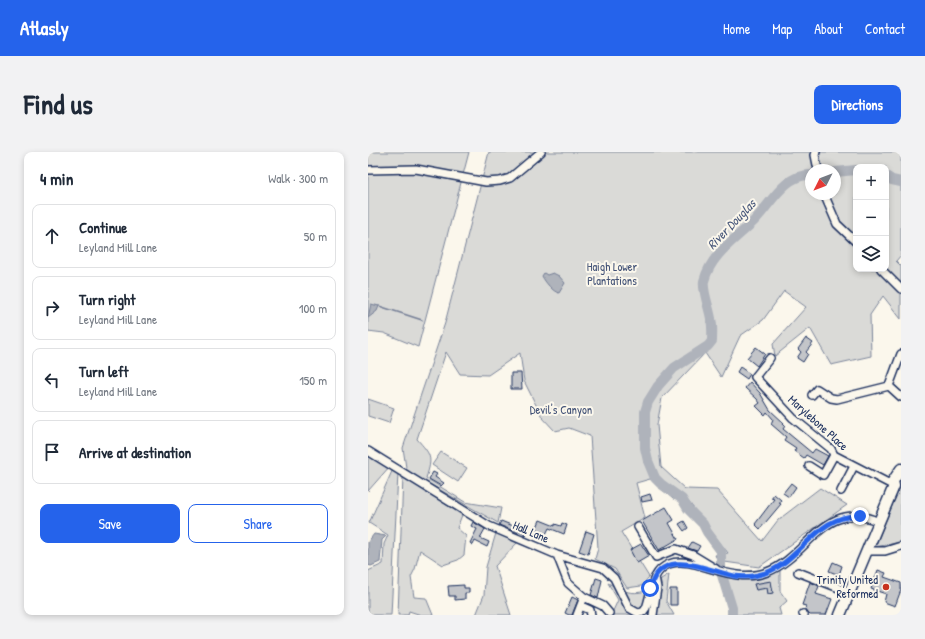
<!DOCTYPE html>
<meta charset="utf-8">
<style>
:root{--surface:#fff;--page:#f2f2f3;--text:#1f2937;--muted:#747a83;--line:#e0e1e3;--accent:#2563eb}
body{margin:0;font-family:"Patrick Hand",sans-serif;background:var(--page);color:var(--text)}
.controls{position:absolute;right:12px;top:12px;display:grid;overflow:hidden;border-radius:8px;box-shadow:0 2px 6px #0003}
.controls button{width:36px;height:36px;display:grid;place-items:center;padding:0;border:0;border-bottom:1px solid var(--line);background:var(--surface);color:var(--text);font:20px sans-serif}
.compass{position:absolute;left:437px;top:12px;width:36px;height:36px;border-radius:50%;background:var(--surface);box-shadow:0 2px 6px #0003;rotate:228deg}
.stop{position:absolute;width:12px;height:12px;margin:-9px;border:3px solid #2563eb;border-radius:50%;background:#fff}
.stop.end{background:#2563eb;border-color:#fff;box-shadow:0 1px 4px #0008}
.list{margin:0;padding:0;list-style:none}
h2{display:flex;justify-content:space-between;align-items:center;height:52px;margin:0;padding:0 16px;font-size:17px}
h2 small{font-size:13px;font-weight:400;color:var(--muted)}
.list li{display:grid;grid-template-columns:26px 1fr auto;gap:12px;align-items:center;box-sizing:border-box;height:64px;margin:0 8px 8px;padding:0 8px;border:1px solid var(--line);border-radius:8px}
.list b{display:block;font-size:15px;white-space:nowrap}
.list p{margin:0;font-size:13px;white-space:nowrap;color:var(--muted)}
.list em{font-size:13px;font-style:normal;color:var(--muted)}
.actions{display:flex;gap:8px;padding:12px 16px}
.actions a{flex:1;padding:9px 0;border:1px solid var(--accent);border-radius:8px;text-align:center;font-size:14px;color:var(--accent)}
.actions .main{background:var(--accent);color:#fff}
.icon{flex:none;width:22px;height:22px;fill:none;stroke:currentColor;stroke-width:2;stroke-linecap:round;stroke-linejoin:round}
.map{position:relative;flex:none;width:533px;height:463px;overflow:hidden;border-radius:8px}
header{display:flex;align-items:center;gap:24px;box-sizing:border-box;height:56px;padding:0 20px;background:var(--accent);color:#fff}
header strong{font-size:19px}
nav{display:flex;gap:22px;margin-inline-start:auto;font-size:14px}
.intro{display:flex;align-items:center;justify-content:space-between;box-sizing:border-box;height:96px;padding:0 24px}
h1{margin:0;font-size:28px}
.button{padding:10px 18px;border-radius:8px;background:var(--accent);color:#fff;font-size:14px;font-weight:700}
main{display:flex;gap:24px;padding:0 24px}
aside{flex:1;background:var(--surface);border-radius:8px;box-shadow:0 2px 6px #0003}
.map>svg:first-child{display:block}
.green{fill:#dadad7;stroke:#7a849a;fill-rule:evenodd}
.water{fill:#afb3bb;stroke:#747e96}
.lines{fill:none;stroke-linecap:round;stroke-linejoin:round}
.stream{stroke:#747e96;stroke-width:1.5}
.river{stroke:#afb3bb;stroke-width:10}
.building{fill:#c3c5c9;stroke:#1b2f5e}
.minor-casing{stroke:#1b2f5e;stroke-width:10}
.highway-casing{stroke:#1b2f5e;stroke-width:13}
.minor{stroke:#fbf7ec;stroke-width:7}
.highway{stroke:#fbf7ec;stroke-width:10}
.route{stroke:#2563eb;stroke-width:5}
.poi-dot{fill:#c8321e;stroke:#fbf7ec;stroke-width:1.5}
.labels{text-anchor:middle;stroke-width:4;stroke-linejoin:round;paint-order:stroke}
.park-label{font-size:12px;fill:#415176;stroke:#fbf7ec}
.street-label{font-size:12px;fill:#1b2f5e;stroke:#fbf7ec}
.poi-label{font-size:12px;fill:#1b2f5e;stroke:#fbf7ec;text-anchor:end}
.water-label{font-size:13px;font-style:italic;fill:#47577a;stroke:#fbf7ec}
</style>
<header>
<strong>Atlasly</strong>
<nav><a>Home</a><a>Map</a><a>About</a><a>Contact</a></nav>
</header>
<div class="intro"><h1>Find us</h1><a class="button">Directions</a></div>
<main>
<aside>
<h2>4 min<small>Walk · 300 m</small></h2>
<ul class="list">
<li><svg class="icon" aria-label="ahead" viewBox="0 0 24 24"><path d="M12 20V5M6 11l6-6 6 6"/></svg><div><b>Continue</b><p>Leyland Mill Lane</p></div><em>50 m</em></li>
<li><svg class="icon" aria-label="right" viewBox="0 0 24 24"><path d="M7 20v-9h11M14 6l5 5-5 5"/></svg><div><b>Turn right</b><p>Leyland Mill Lane</p></div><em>100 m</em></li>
<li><svg class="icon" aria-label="left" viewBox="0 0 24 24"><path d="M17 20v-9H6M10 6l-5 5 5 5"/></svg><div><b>Turn left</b><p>Leyland Mill Lane</p></div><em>150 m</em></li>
<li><svg class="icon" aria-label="arrive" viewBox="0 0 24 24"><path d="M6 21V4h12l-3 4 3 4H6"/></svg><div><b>Arrive at destination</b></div></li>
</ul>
<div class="actions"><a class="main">Save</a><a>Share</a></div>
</aside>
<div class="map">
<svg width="533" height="463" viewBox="0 0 533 463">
<rect width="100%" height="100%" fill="#fbf7ec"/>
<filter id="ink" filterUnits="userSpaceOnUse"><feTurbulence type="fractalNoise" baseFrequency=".025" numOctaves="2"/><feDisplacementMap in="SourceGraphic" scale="8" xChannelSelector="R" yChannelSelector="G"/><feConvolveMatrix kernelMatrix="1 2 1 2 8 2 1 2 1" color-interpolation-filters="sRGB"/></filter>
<g filter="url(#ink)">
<path class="green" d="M0,0H101L50,195L16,181L0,179Z
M121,0H533V103L528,109L533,114V167L515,144L502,163L503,204L463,213L442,176L407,204L405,192L438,155L416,139L395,168L372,184L353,225L337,201L294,246L289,273L293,315L317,337L349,338L394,389L410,368L452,336L479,353L391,415L350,409L347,403L360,401L320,349L305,347L282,327L268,331L277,366L253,380L281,425L273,434L259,436L247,417L227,407L230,396L222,284L201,276L187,279L174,265L156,229L152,201L120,223L92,222L78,200L49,287C63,303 65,305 58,326L97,350L133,356L130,371L51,326L39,322L35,296L77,171ZM488,15H518V117H488ZM443,18H467V42H443Z
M0,247L26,256L21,271L0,264Z
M0,300L22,314L0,339Z
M73,300L99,316L90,330L64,313Z
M25,317L30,321L23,463H6L0,461V419L15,412L16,392L20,383L1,371Z
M35,324L94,363L89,376L98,384L96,403L90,408L75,413L52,398L47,417L43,425L46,445L58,446L65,463H53L41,459L40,463H30Z
M533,332V390L507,395Z
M128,381L150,390L127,414L143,463H108L116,443L118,415Z
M412,417V439L419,449L411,456L413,463H361L359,423Z
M301,422L298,449L306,463H245L244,461L250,448L240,431C261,442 264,443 286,437L293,427Z"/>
<path class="water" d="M176,121L179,123L185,121L191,124L197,131L191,141C185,140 177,130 174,124Z
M3,152L11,154L9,159L0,166Z
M6,382L18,384L14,388L12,410L3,414L0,413V390Z"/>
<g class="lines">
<path class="stream" d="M11,154L54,168"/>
<path class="river" d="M467,20L488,18
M518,24L524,28L533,30
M364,463V456L353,420V399L339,380L335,372L320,357L314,347L293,332L287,326L280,309L277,296V260L280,250L290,234L306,216L340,194L344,189C344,182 345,175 343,167C342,158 334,138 336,129C343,102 368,87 386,69C402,53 417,21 443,23"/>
</g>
<path class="building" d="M438,186L445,191L438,200L440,202L435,210L429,206L433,200L430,197Z
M388,195L397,202L389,214L379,206Z
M372,215L382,222L379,227L369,220Z
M143,221H153L154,237H143Z
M382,230L392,241L402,258L416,271L415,272L417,274L415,277L444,301L447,297L460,304L455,313L438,303L436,306L426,299L428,296L416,288L418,285L403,272L405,267L399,260L397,263L388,254L392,251L389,247L377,236Z
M65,320L69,322L67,325L76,331L73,334L61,327Z
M423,331L428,335L421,345L415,341Z
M282,342L284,348L274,350L273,345Z
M406,342L413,348L411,351L413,352L392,377L387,372L406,347L403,346Z
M298,355L306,368L301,371L310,387L291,398L274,369Z
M172,368L187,374V372L193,374L194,371L199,373L196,382L181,376L177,384L167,380Z
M133,369L143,373L159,383L158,384L131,373Z
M316,369L320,376L316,379L311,372Z
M105,370L117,377L112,386L121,390L119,395L107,389L105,393L102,391L109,377L103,374Z
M218,379L226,382L220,402L211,399Z
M324,390L332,394L329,399L320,396Z
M273,392L281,404L269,411L262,398Z
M465,410L474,414L471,423L461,419Z
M510,418L518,421L516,425L533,431V438L527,454L516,450L518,442L503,437Z
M228,426L234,428L230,446L223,443Z
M403,429L405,441L400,442L399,436L388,438L386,432Z
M442,430L451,434L448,442L464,447L458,463H442L437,458L438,454L434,453Z
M96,433V436H101V441H97V447L87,448V444H81L80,434Z
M302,437H309V453H302Z
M204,445L210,448L204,463H201L197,461Z"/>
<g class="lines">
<defs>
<path id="minor" d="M448,0L447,3L450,18
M0,18L48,17L118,30L132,29L142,26L173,0
M456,42L469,72L488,90
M513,117L533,137
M402,206L387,225L425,266L463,297L466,303L526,334
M521,234L533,202
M444,243L449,237L463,246L469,247L521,234L533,245
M0,299L121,374L189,403L235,416L246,426L261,456L270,461L275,460L278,456C284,441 282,420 301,412C326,402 363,434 399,420C441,404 457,345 511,370
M441,314L455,323L466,303
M473,339L486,314
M270,375L288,405L308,397L325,403L348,417
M500,399H517L533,394
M189,403L200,431L216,445L209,463
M430,420L481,440
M216,445L235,454L241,461
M213,454L222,458L223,463
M435,462L436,463
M285,463L289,436L287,425"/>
<path id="highway" d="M472,463L526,334L525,329L533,317"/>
</defs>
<use href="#minor" class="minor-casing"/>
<use href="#highway" class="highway-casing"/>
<use href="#minor" class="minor"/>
<use href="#highway" class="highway"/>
</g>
</g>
<g class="lines" filter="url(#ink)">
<path class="route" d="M282,436C294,394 338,418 366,424C373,425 383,425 390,423C431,415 447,361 492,364"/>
</g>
<circle class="poi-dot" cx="518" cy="435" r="4"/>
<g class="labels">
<g class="park-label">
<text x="244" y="119">Haigh Lower<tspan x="244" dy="14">Plantations</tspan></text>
<text x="193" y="262">Devil's Canyon</text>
</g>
<g class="street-label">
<text transform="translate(450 271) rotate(42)" y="4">Marylebone Place</text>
<text transform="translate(163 380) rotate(23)" y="4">Hall Lane</text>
</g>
<g class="poi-label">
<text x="510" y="432">Trinity United<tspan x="510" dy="14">Reformed</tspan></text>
</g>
<g class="water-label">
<text transform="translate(363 72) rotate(-46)" y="5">River Douglas</text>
</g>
</g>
</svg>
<div class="controls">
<button>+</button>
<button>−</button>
<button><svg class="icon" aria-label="layers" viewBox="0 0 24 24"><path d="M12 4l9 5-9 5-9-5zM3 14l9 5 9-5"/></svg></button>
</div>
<svg class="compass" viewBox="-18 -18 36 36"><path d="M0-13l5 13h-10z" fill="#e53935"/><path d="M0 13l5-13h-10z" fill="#747a83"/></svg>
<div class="stop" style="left:282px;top:436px"></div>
<div class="stop end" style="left:492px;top:364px"></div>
</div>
</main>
